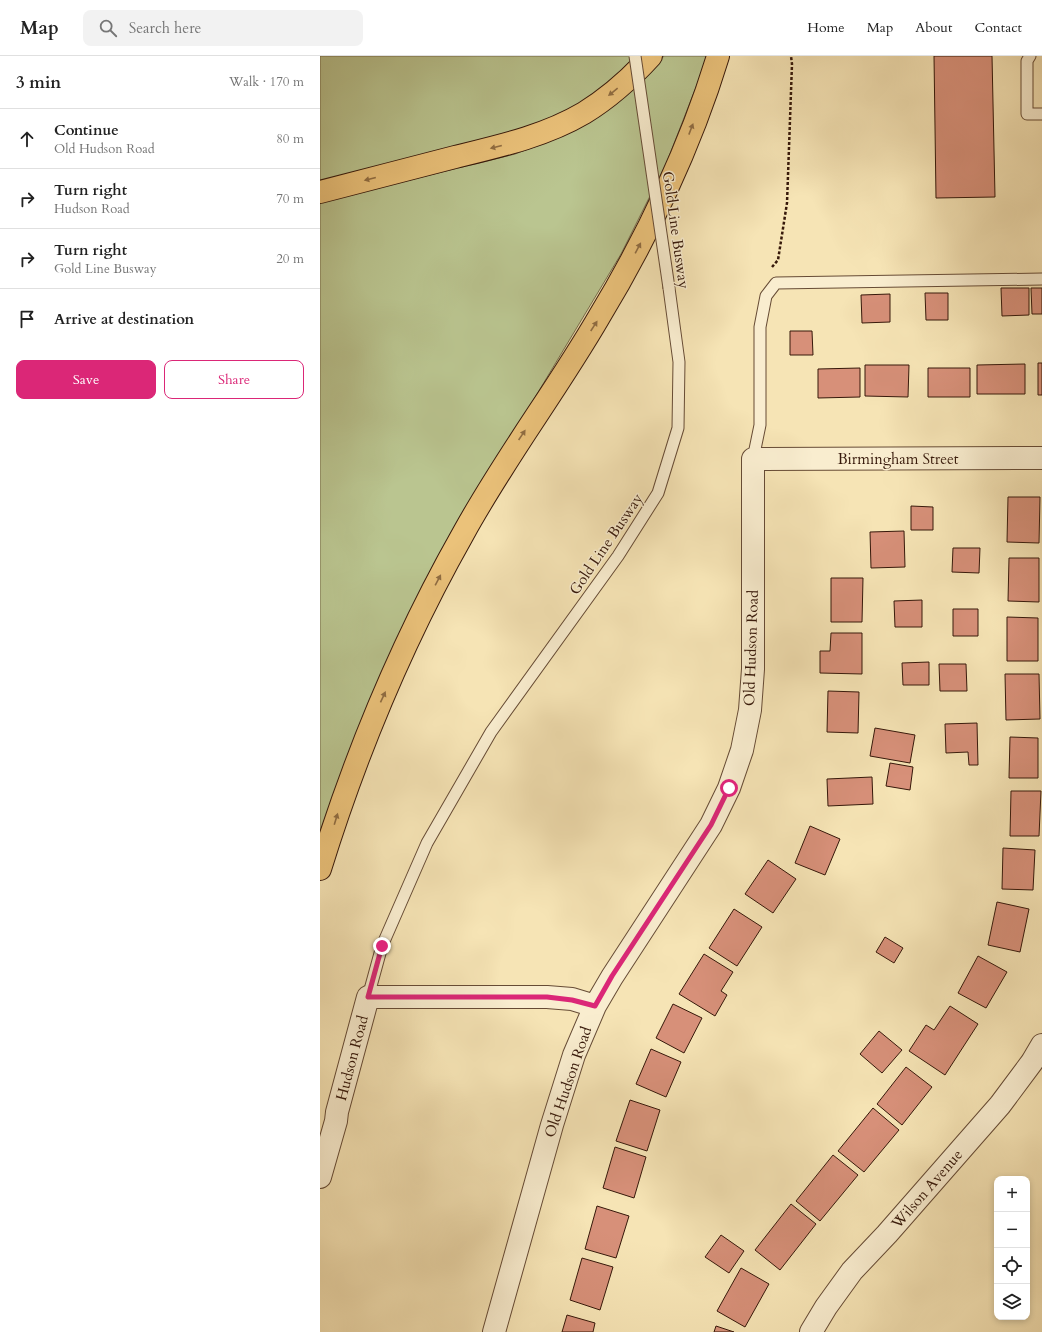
<!DOCTYPE html>
<meta charset="utf-8">
<style>
:root{--surface:#fff;--page:#f2f2f2;--text:#222;--muted:#767676;--line:#e0e0e0;--accent:#db2777}
body{margin:0;font-family:Cardo,serif;background:var(--page);color:var(--text)}
.controls{position:absolute;right:12px;bottom:12px;display:grid;overflow:hidden;border-radius:8px;box-shadow:0 2px 6px #0003}
.controls button{width:36px;height:36px;display:grid;place-items:center;padding:0;border:0;border-bottom:1px solid var(--line);background:var(--surface);color:var(--text);font:20px sans-serif}
.stop{position:absolute;width:12px;height:12px;margin:-9px;border:3px solid #db2777;border-radius:50%;background:#fff}
.stop.end{background:#db2777;border-color:#fff;box-shadow:0 1px 4px #0008}
.list{margin:0;padding:0;list-style:none}
h2{display:flex;justify-content:space-between;align-items:center;height:52px;margin:0;padding:0 16px;font-size:17px}
h2 small{font-size:13px;font-weight:400;color:var(--muted)}
.list li{display:grid;grid-template-columns:26px 1fr auto;gap:12px;align-items:center;box-sizing:border-box;height:60px;padding:0 16px;border-top:1px solid var(--line)}
.list b{display:block;font-size:15px;white-space:nowrap}
.list p{margin:0;font-size:13px;white-space:nowrap;color:var(--muted)}
.list em{font-size:13px;font-style:normal;color:var(--muted)}
.actions{display:flex;gap:8px;padding:12px 16px}
.actions a{flex:1;padding:9px 0;border:1px solid var(--accent);border-radius:8px;text-align:center;font-size:14px;color:var(--accent)}
.actions .main{background:var(--accent);color:#fff}
.icon{flex:none;width:22px;height:22px;fill:none;stroke:currentColor;stroke-width:2;stroke-linecap:round;stroke-linejoin:round}
.map{position:relative;flex:none;width:722px;height:1276px;overflow:hidden}
header{display:flex;align-items:center;gap:24px;box-sizing:border-box;height:56px;padding:0 20px;background:var(--surface);border-bottom:1px solid var(--line)}
header strong{font-size:19px}
nav{display:flex;gap:22px;margin-inline-start:auto;font-size:14px}
.search{width:280px;height:36px;background:var(--page);display:flex;align-items:center;gap:10px;box-sizing:border-box;padding:0 14px;border-radius:8px;color:var(--muted);font-size:15px}
main{display:flex}
aside{flex:1;background:var(--surface)}
.map>svg:first-child{display:block}
.green{fill:#bac590;stroke:#786e4d}
.building{fill:#d79079;stroke:#36180a}
.lines{fill:none;stroke-linecap:round;stroke-linejoin:round}
.lane-casing{stroke:#664b35;stroke-width:13}
.street-casing{stroke:#664b35;stroke-width:24}
.highway-casing{stroke:#36180a;stroke-width:24}
.path{stroke:#36180a;stroke-width:2.5;stroke-dasharray:3 2;stroke-linecap:butt}
.lane{stroke:#f9edcf;stroke-width:11}
.street{stroke:#f9edcf;stroke-width:22}
.highway{stroke:#ebc27a;stroke-width:22}
.lane-bridge-casing{stroke:#664b35;stroke-width:13;stroke-linecap:butt}
.lane-bridge{stroke:#f9edcf;stroke-width:11}
.oneway{fill:#906d42}
.route{stroke:#db2777;stroke-width:5}
.labels{text-anchor:middle;stroke-width:3;stroke-linejoin:round;paint-order:stroke}
.street-label{font-size:15px;fill:#36180a;stroke:#f9edcf}
</style>
<header>
<strong>Map</strong>
<div class="search"><svg class="icon" aria-label="search" viewBox="0 0 24 24"><circle cx="10" cy="10" r="6"/><path d="M15 15l6 6"/></svg>Search here</div>
<nav><a>Home</a><a>Map</a><a>About</a><a>Contact</a></nav>
</header>
<main>
<aside>
<h2>3 min<small>Walk · 170 m</small></h2>
<ul class="list">
<li><svg class="icon" aria-label="ahead" viewBox="0 0 24 24"><path d="M12 20V5M6 11l6-6 6 6"/></svg><div><b>Continue</b><p>Old Hudson Road</p></div><em>80 m</em></li>
<li><svg class="icon" aria-label="right" viewBox="0 0 24 24"><path d="M7 20v-9h11M14 6l5 5-5 5"/></svg><div><b>Turn right</b><p>Hudson Road</p></div><em>70 m</em></li>
<li><svg class="icon" aria-label="right" viewBox="0 0 24 24"><path d="M7 20v-9h11M14 6l5 5-5 5"/></svg><div><b>Turn right</b><p>Gold Line Busway</p></div><em>20 m</em></li>
<li><svg class="icon" aria-label="arrive" viewBox="0 0 24 24"><path d="M6 21V4h12l-3 4 3 4H6"/></svg><div><b>Arrive at destination</b></div></li>
</ul>
<div class="actions"><a class="main">Save</a><a>Share</a></div>
</aside>
<div class="map">
<svg width="722" height="1276" viewBox="0 0 722 1276">
<rect width="100%" height="100%" fill="#f6e4b5"/>
<filter id="stains"><feTurbulence type="fractalNoise" baseFrequency=".005" numOctaves="4"/><feColorMatrix values="0 0 0 0 .2 0 0 0 0 .09 0 0 0 0 .02 0 0 0 .5 -.17"/></filter>
<radialGradient id="worn" r=".72"><stop offset=".6" stop-color="#630" stop-opacity="0"/><stop offset="1" stop-color="#630" stop-opacity=".3"/></radialGradient>
<path class="green" d="M0,0H320L271,43L232,62L177,83L0,127Z
M344,0H387L378,26L346,108L301,198L139,468L0,783V146L195,98L227,86L317,30Z"/>
<path class="building" d="M614,0H672L675,141L616,142Z
M681,232H709V259L682,260Z
M711,232H722V258H712Z
M605,237H628V264H606Z
M570,238V266L542,267L541,239Z
M470,275H492L493,299H470Z
M718,307H722V339H718Z
M705,308V338H657V309Z
M545,309H589L588,341L545,340Z
M540,312V341L498,342V313Z
M608,312H650V341H608Z
M688,441H720L719,487L687,486Z
M591,450L613,451V474H591Z
M584,475L585,511L551,512L550,476Z
M633,492H660L659,517L632,516Z
M689,502H719V546L688,545Z
M511,522H543L542,566H511Z
M602,544V571H575L574,545Z
M633,553H658V580H633Z
M687,561L718,562V605H687Z
M511,577H542V618L500,617V595H510Z
M609,606V629H583L582,607Z
M619,608H646L647,635H620Z
M685,618H719L720,663L686,664Z
M508,635L539,636L538,677L507,676Z
M657,667L658,709H649L648,696L626,697L625,668Z
M555,672L595,679L590,707L550,700Z
M690,681L718,682V722H689Z
M570,707L593,711L590,734L566,730Z
M552,721L553,748L508,750L507,723Z
M691,735H721L719,780H690Z
M490,770L520,783L505,819L475,807Z
M683,792L715,794L713,834L682,833Z
M448,804L476,823L453,857L425,838Z
M677,846L709,853L700,896L668,889Z
M414,853L442,871L417,910L389,892Z
M565,881L583,892L574,907L556,896Z
M384,898L413,916L401,935L407,939L395,960L359,938Z
M658,900L687,916L666,952L638,937Z
M353,948L382,962L364,997L336,982Z
M630,950L658,968L625,1019L589,995L606,969L614,974Z
M559,975L582,994L562,1017L540,998Z
M331,993L361,1006L346,1041L316,1028Z
M586,1011L612,1031L582,1069L557,1048Z
M310,1044L340,1054L327,1095L296,1085Z
M553,1052L579,1074L544,1116L518,1095Z
M295,1091L326,1101L314,1142L283,1132Z
M513,1099L538,1119L500,1165L476,1145Z
M471,1148L496,1168L460,1214L435,1194Z
M277,1150L309,1160L296,1202L265,1193Z
M401,1179L424,1195L409,1217L385,1201Z
M262,1202L293,1211L280,1254L250,1244Z
M421,1212L449,1228L425,1271L397,1255Z
M247,1259L275,1267L273,1276H242Z
M396,1270L414,1276H394Z"/>
<g class="lines">
<defs>
<path id="lane" d="M710,0L707,5V58H722
M433,403L440,369V271L446,240L456,227L722,223
M48,941L62,890L107,787L171,676L298,500L338,437L358,372L359,306L349,232"/>
<path id="street" d="M0,1121L16,1065L17,1056L48,941H227L252,943L275,950
M174,1276L232,1069L254,999L275,950L292,921L391,769L409,732L422,694L430,654L433,613V403L722,402
M491,1276L506,1251L532,1215L567,1178L680,1049L712,1006L722,989"/>
<path id="highway" d="M0,136C45,124 90,113 135,101C180,90 225,80 264,57C290,41 311,22 331,0
M0,813C36,697 83,584 143,478C184,403 236,335 279,261C327,182 371,89 398,0"/>
</defs>
<use href="#lane" class="lane-casing"/>
<use href="#street" class="street-casing"/>
<use href="#highway" class="highway-casing"/>
<path class="path" d="M452,211L458,204L467,147L472,8L471,0"/>
<use href="#lane" class="lane"/>
<use href="#street" class="street"/>
<use href="#highway" class="highway"/>
<defs>
<path id="lane-bridge" d="M315,0L349,232"/>
</defs>
<use href="#lane-bridge" class="lane-bridge-casing"/>
<use href="#lane-bridge" class="lane-bridge"/>
</g>
<defs><path id="oneway-solid" d="M-6-.8H1V-3.2L6.5 0L1 3.2V.8H-6Z"/></defs>
<g class="oneway">
<use href="#oneway-solid" transform="translate(293 36) rotate(141)"/>
<use href="#oneway-solid" transform="translate(371 73) rotate(-69)"/>
<use href="#oneway-solid" transform="translate(176 91) rotate(166)"/>
<use href="#oneway-solid" transform="translate(50 123) rotate(166)"/>
<use href="#oneway-solid" transform="translate(318 192) rotate(-62)"/>
<use href="#oneway-solid" transform="translate(274 270) rotate(-57)"/>
<use href="#oneway-solid" transform="translate(202 379) rotate(-56)"/>
<use href="#oneway-solid" transform="translate(118 524) rotate(-62)"/>
<use href="#oneway-solid" transform="translate(63 641) rotate(-65)"/>
<use href="#oneway-solid" transform="translate(16 763) rotate(-73)"/>
</g>
<g class="lines">
<path class="route" d="M62,890L48,941H227L252,944L275,950L292,920L391,769L409,732"/>
</g>
<g class="labels">
<g class="street-label">
<text transform="translate(356 174) rotate(82)" y="5">Gold Line Busway</text>
<text x="578" y="408">Birmingham Street</text>
<text transform="translate(286 488) rotate(-56)" y="5">Gold Line Busway</text>
<text transform="translate(431 592) rotate(-88)" y="5">Old Hudson Road</text>
<text transform="translate(32 1002) rotate(-75)" y="5">Hudson Road</text>
<text transform="translate(248 1026) rotate(-71)" y="5">Old Hudson Road</text>
<text transform="translate(607 1133) rotate(-49)" y="5">Wilson Avenue</text>
</g>
</g>
<rect width="100%" height="100%" filter="url(#stains)"/>
<rect width="100%" height="100%" fill="url(#worn)"/>
</svg>
<div class="controls">
<button>+</button>
<button>−</button>
<button><svg class="icon" aria-label="locate" viewBox="0 0 24 24"><circle cx="12" cy="12" r="6"/><path d="M12 2v4M12 18v4M2 12h4M18 12h4"/></svg></button>
<button><svg class="icon" aria-label="layers" viewBox="0 0 24 24"><path d="M12 4l9 5-9 5-9-5zM3 14l9 5 9-5"/></svg></button>
</div>
<div class="stop" style="left:409px;top:732px"></div>
<div class="stop end" style="left:62px;top:890px"></div>
</div>
</main>
